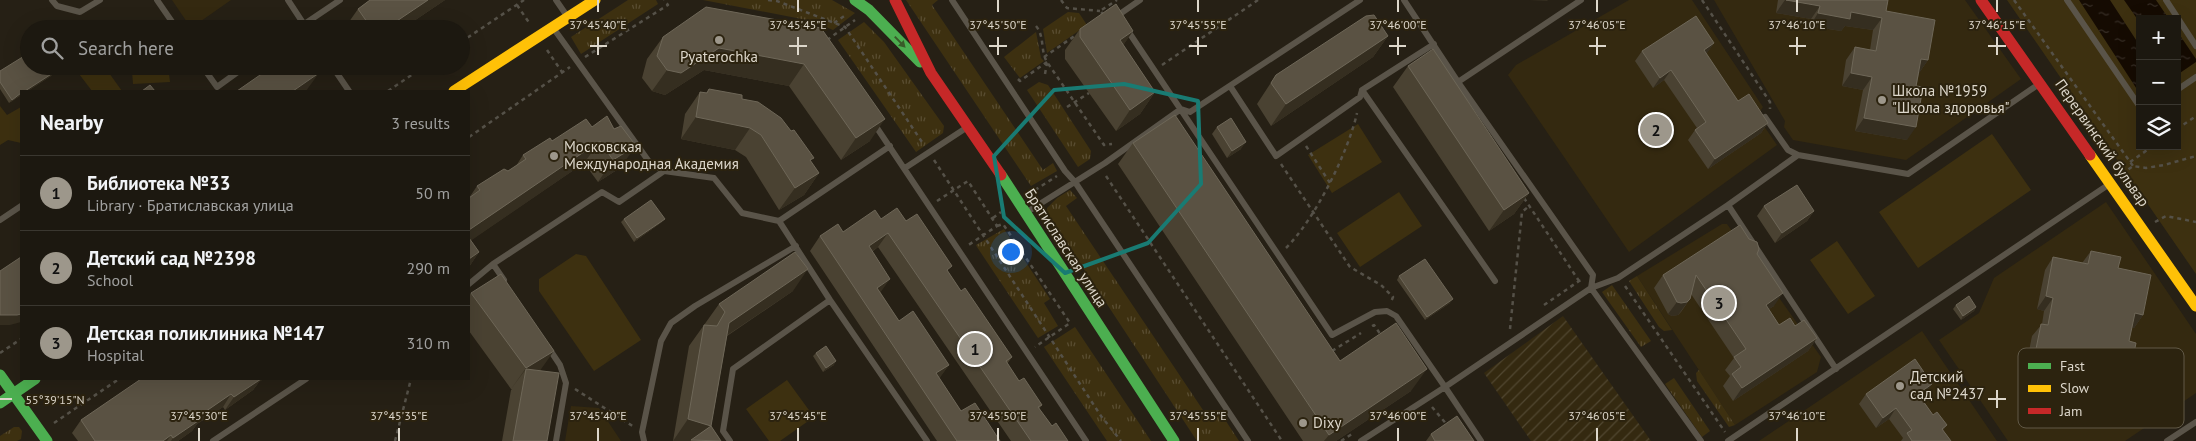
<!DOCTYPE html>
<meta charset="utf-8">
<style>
:root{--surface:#1c1810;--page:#29251e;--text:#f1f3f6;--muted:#a0a09f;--line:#3a3730;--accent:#9d978b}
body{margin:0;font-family:"PT Sans",sans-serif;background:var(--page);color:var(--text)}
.controls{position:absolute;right:15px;top:15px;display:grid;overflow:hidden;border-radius:0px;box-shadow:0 5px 20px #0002}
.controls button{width:45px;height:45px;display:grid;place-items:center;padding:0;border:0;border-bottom:1px solid var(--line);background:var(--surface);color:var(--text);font:25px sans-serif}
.you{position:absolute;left:1010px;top:251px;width:18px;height:18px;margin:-12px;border:4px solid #fff;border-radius:50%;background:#1a73e8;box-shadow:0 0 0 8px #1a73e833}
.badge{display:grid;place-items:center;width:32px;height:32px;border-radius:50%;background:var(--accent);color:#111;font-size:16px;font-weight:700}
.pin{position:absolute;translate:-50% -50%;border:2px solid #fff;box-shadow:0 1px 5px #0006}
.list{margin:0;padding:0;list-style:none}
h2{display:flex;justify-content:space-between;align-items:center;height:65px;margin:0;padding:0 20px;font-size:21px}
h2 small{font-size:16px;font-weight:400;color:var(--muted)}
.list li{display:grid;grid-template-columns:32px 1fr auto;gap:15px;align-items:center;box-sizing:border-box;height:75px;padding:0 20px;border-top:1px solid var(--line)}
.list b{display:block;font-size:19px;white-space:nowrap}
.list p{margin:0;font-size:16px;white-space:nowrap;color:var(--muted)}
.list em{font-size:16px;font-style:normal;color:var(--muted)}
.icon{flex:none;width:28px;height:28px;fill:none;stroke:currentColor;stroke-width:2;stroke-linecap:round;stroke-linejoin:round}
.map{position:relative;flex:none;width:2196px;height:441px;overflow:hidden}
.search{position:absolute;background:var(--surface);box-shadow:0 5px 20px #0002;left:20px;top:20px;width:450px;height:55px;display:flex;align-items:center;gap:12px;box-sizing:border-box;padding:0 18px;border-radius:28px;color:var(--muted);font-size:19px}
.panel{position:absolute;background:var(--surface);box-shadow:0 5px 20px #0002;left:20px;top:90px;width:450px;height:290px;border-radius:0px}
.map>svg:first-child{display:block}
.built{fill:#342910}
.industrial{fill:url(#industrial-furrows)}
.grass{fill:url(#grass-tufts)}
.green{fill:#3d3010;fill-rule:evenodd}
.water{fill:url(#water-ripples)}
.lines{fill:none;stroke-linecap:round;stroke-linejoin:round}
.path{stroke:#555148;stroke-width:2.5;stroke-dasharray:4 4;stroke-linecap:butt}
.lane{stroke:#5a5449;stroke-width:6}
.fast{stroke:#4caf50;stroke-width:11}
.slow{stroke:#ffc107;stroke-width:11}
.jam{stroke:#c62828;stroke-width:11}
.wall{fill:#4a4232}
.shaded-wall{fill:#352e20}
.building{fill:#5a5243;stroke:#6e6758}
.oneway{fill:#395b29}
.marked{fill:none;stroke:#197b73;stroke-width:4;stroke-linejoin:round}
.ticks{fill:none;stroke:#ddd7cb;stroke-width:2}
.poi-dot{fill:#9d978b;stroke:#2c230f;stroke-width:2}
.labels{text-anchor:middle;stroke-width:4;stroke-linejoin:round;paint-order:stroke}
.poi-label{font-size:15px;fill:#ddd7cb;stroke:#2c230f;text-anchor:start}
.street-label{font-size:15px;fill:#ddd7cb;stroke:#2c230f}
.key{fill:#2c230f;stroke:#615947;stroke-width:1}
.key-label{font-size:14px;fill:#ddd7cb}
.ticks-label{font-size:12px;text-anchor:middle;fill:#ddd7cb;stroke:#2c230f;stroke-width:4;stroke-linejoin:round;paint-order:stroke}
</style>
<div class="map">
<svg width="2196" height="441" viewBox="0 0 2196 441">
<defs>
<pattern id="industrial-furrows" width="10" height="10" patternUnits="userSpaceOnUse" patternTransform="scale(1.25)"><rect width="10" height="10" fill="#342910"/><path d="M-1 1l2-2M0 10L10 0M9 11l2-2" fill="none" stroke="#514731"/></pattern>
<pattern id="grass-tufts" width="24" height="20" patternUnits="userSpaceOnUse" patternTransform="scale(1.25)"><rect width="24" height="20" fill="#3d3010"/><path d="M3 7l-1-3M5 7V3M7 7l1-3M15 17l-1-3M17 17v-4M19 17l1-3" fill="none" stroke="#594d31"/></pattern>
<pattern id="water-ripples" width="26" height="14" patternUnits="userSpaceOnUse" patternTransform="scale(1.25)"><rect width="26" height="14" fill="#150b02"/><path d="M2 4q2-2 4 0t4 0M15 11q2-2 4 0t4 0" fill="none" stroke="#372e26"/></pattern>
</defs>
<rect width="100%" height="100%" fill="#262015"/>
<path class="built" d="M172,0H231L191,28Z
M1629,0H1692L1763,107L1757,116L1777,145L1629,252L1508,75L1516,65Z
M1714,0H1965L2021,79L1906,160L1793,140L1784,127L1785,121Z
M2106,202L2196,334V393L2125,441H2008L1939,340L1979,313L1994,278Z
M1722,224H1727L1821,357L1817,372L1735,425L1637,276Z
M1922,331L1997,441H1759Z
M571,406L599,408L621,441H565Z"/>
<path class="industrial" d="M1563,316L1651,441H1531L1484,373Z"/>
<path class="grass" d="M628,0H656L658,4L581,54L571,37Z
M703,0H832L855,13L833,30L812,21Z
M906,0H938L932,5L1043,170L1053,163L1057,171L1031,186Z
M1068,12L1079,13L1087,25L1047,53L1043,29Z
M864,22L884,42L944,126L943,133L916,152L838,40Z
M1036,32L1041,58L1044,61L1020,78L1004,57Z
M1039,82L1048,85L1091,151L1090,159L1078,167L1027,90Z
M1070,190L1077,198L1066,206L1209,419L1220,412L1239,441H1197L1047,213V208L1057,198Z
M1004,229L1050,299L1044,303L1058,326L1038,338L977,247L976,245Z
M1637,276L1672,330L1664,331L1659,327L1629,281Z
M1612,285L1651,341L1641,347L1602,292Z
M1075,327L1151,441H1107L1044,347Z
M1699,370L1735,425L1729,427L1697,381L1696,373Z
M1674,378L1710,431L1702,437L1665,384Z
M14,427H19L22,431L21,439L17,441H0V436Z"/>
<path class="green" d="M2007,0H2196V274ZM2140,19H2177V146H2140Z
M73,66H104L122,91H92Z
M154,66H168L170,82L133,84L132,71Z
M0,106L7,115L21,107V143L8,140L0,145Z
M1358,124L1382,162L1332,193L1308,155Z
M1992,134L2031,190L1918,268L1879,212Z
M1399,192L1422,226L1360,267L1337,233Z
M1837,241L1875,296L1848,314L1810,260Z
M576,254L586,256L641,340L594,371L539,291V279Z
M787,380L814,417L780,441H769L746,409Z"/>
<path class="water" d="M2079,0H2110L2140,46V94Z
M2124,0H2156L2169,19H2140V23Z
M2177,31L2196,59V62L2177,75Z"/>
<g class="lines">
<path class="path" d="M768,0L777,1L845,27L924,145
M1061,0L1067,8L1100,11
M1702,0L1770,102V109
M2014,0L2133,166
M517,5L530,24
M1104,15L1100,11L1117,0
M834,23L847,14
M1036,26C1045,37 1040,50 1047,62L1104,145L1112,144
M827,40L855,20
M461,42L524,0
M547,50L562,72
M585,57L668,5L664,0
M1044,57L1076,35
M1162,65L1258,0
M1045,74L1047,63
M1018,79L1020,81L1047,62
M388,91L425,66
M1067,107L1089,93
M2177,129L2196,116
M469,137L570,67
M1306,146L1330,183
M934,160L1101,416L1121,441
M2130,162L2153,146
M1281,164L1350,267L1381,285L1393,297L1391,302
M2122,174L2133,166L2146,168L2164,165L2196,156
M1106,176L1282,441
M1035,190L1057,176
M1524,198L1579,281
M937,201L968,181L997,226L967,246
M993,218L1001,212
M2155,222L2166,216L2196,222
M997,226L1003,224L1070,323L1035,347
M1286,248C1315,219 1348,153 1357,113
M1625,286L1725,432
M1544,305L1579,281L1583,280
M1372,326L1374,325L1381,335
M1510,329L1522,212L1529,206
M1332,351L1361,333
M0,353L21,339
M575,389L634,427
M1432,407L1448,426
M54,423L119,379
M395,441L411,379
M1341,441L1352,434"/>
<path class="lane" d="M52,0L57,6L80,12L100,0
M157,0L177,29
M288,0L307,29
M556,0L567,16
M952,0L1065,171L1075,182L1248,441
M1404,0L1458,82L1593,275L1591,288L1701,441
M2067,0L2140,107
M2166,0L2196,46
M1119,18L1117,16L1140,0
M1126,28L1332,335L1375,312L1387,311L1396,316L1445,387L1361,441
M297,29L340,0
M554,29L650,163L664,171L714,178L742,213L779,221L830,300L927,441
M202,66L217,87L246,66
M332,66L349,91
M1458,82L1581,0
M1230,86L1276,156L1360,97L1362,90L1434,44
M1362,90L1495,281
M2177,90L2196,77
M1765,117L1788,150L1798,155
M873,122L1086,441
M905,168L966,128
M1728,205L1798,155L1908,174L2039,84
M1027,212L1105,163L1181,109L1190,112L1360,0
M0,220L21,206
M779,221L890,146
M493,264L504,280
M469,284L493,264L602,192L619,202L664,171
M548,347L560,365L566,383L556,441
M213,441L306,379
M644,441L642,432L661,341L671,323L695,306L796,246
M730,441L723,431L733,369L830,300
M1481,441L1445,387L1591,288L1618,278L1728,205L1836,369
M1728,441L2108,185
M2167,441L2196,422"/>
<path class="fast" d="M855,0L869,10L920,62
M1001,175L1174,441
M0,375L47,441
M0,403L35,379"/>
<path class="slow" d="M454,91L595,0
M2090,155L2196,306"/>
<path class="jam" d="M895,0L931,73L1001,175
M1981,0L2090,155"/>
</g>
<path class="wall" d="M370,0H445L402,29H344L358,9Z
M1778,0H1888L1886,11L1928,60L1919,73L1907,140L1855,131L1863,90L1842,86L1846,60L1855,47L1870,50L1873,30L1845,26L1841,31L1810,26L1811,19L1776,13Z
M821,28L870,141L841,160L789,86L704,70L665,95L652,91L642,78L647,59L663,37Z
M1080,29L1133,31L1123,45L1155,92L1140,114L1116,131L1065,59V50Z
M1388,36L1373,57L1271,126L1257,104L1276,75Z
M1714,43L1706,54L1738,101L1768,123L1761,133L1708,169L1688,140L1695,130L1697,128L1664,80L1653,88L1635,61L1642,51Z
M1408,66L1529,193L1514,214L1489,231L1393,87Z
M0,71L53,73L51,76L9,103L0,89Z
M709,89L742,99L811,162L819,173L804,195L779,210L746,157L735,150L681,139L685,114L700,92L706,93Z
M592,127L620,168L598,182L584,163L471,240L479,252L469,267V198L477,186L508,171L516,166L523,155L552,141Z
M1217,127L1241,149L1227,158L1212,134Z
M1133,143L1340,361L1411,391L1336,441H1303L1118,164Z
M1764,206L1814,211L1807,221L1775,243L1757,216Z
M624,219L662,222L634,242L621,222Z
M881,219L906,221L948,272L961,291L1012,357L1007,364L1019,381L1042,405L1039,409L1052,426L1068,441H1011L878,247L872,252L881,293L899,321L949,365L939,378L961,411L1000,441H937L810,251L820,236L843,232Z
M2091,251L2118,268L2143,315L2134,328L2132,327L2129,341L2128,383L2119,395L2093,390L2084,403L2056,398L2058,383L2024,376L2032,336L2042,324L2044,311L2037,309L2045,270L2053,257L2082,263Z
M1757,254L1774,306L1769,309L1779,325L1795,326L1817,338L1808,351L1733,401L1723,386L1730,376L1725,370L1734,358L1691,294L1690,299L1681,312L1678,315L1672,316L1668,314L1654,288L1663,275Z
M1399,276L1450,303L1425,320L1397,280Z
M793,291L727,336L711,426L721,441H673L689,346L719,304Z
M471,293L540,371L547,441H502L511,390L512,389H511L469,331V296Z
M1956,305L1976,307L1974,311L1961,320L1953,309Z
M816,353L834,365L823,372L813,356Z
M259,382L253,390L225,410L223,407L197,424L192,431L178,441H78L72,433L81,420Z
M1866,394H1925L1920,397L1933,415L1947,425L1943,430L1951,441H1901L1903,438L1889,419L1876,428L1859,404Z
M1431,434L1474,441H1426Z"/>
<path class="shaded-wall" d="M428,0H445L402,29H385Z
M1529,0H1548L1547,1Z
M1785,0L1820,6L1811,19L1776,13Z
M1851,12L1882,18L1873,30L1845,26L1841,31L1810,26L1818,13Z
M1133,31L1118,53L1120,40Z
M1388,36L1373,57L1271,126L1286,104Z
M1714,43L1707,53L1696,60L1704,50Z
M719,48L804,64L789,86L704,70L665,95L652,91L667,70Z
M1921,59L1928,60L1919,73L1912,72Z
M1671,70L1664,80L1653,88L1660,78Z
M53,73L51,76L28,91H25Z
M319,73L306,91H293Z
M1851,73L1872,77L1863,90L1842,86Z
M1155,92L1140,114L1116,131L1130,110Z
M21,93V95L9,103L12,100Z
M696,117L750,128L735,150L681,139Z
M1864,118L1916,127L1907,140L1855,131Z
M885,119L870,141L841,160L856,138Z
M1768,123L1761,133L1708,169L1715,159Z
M600,141L584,163L469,242V230Z
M1246,142L1241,149L1227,158L1232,151Z
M636,146L620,168L598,182L613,160Z
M819,173L804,195L779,210L795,188Z
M1529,193L1514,214L1489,231L1504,210Z
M1814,211L1807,221L1775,243L1782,233Z
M665,219L662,222L634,242L637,238Z
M888,233L878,247L859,261L869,246Z
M479,252L469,267V259Z
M808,269L793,291L714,344L729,323Z
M890,279L880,293L877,288Z
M1783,293L1774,306L1757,317L1766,305Z
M2046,296L2053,298L2044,311L2037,309Z
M1453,299L1450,303L1425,320L1427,317Z
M1690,299L1678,315L1672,316L1668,314L1677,302Z
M1976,307L1974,311L1961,320L1963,316Z
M2135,313L2143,315L2134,328L2126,326Z
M21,314V322L10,325H0V315Z
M1817,338L1808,351L1733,401L1742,388Z
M554,351L539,372L526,369L511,389L526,368Z
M836,361L834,365L823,372L826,368Z
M2033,364L2067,370L2058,383L2024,376Z
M949,365L939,379L936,373Z
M1427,369L1411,391L1336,441H1324L1329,435Z
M2095,376L2128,383L2119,395L2086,389Z
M257,379H264L259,382L253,390L225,410L234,397Z
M1932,384L1925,394L1911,404L1918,394Z
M2064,385L2092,391L2084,403L2056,398Z
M231,394L223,407L197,424L192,431L178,441H171L173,438L199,416Z
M1896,408L1889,419L1876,428L1883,418Z
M688,419L711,426L690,441H673Z
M171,435L167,441H163Z"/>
<path class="building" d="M370,0H428L385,29H372L358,9Z
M1786,0H1888L1886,11L1935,20L1928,60L1921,59L1916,86L1923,87L1916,127L1864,118L1872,77L1851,73L1855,47L1876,51L1882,18L1851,12L1850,19L1818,13L1820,6Z
M1116,4L1133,31L1120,40L1155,92L1130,110L1080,37V29Z
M706,7L821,28L885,119L856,138L804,64L719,48L681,73L667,70L657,56L663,37Z
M1374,15L1388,36L1286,104L1271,83L1276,75L1366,16Z
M1696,16L1714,43L1704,50L1738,101L1749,94L1768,123L1715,159L1695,130L1706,122L1671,70L1660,78L1642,51Z
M1433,49L1529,193L1504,210L1408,66Z
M29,53V66H49L53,73L25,91H21V93L12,100L0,82V71Z
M273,66H315L319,73L293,91H237Z
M150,85L155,91H142Z
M709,89L742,95V99L758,102L781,118L791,131L794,130L814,158L810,160L819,173L795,188L761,135L750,128L696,117L700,92L707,93Z
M1175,115L1340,361L1396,323L1427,369L1329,435L1133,143Z
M607,116L614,129L621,126L636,146L613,160L600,141L469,230V198L480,190L477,186L504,169L508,171L526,159L523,155L550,138L552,141L586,119L592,127Z
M1231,118L1246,142L1232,151L1217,127Z
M1797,185L1814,211L1782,233L1764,206Z
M651,200L665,219L637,238L624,219Z
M897,208L906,221L917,214L952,266L947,270L961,291L965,288L1012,357L1006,361L1019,381L1024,378L1042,405L1038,407L1052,426L1056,423L1068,441H1031L888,233L869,246L890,279L877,288L899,321L913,311L949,365L936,373L961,411L975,403L1000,441H957L820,236L838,224L843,232L875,210L881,219Z
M1740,225L1749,239L1757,242L1759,249L1757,254L1783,293L1766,305L1779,325L1790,318L1795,326L1804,320L1817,338L1742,388L1732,374L1741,367L1734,357L1746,349L1696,275L1690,299L1687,302L1681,303L1677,302L1663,275Z
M469,238L479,252L469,259Z
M2091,251L2121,257L2118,268L2151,275L2143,315L2135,313L2129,341L2136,343L2128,383L2095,376L2092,391L2064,385L2067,370L2033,364L2041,324L2048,325L2053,298L2046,296L2053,257L2088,264Z
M795,252L808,269L729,323L711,426L688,419L704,325L717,326L725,312L719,304Z
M21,257V314L17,315H0V271Z
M1425,259L1453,299L1427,317L1399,276Z
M501,274L554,351L526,368L471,293Z
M1969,296L1976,307L1963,316L1956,305Z
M826,346L836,361L826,368L816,353Z
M1915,359L1932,384L1918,394L1933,415L1937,412L1947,425L1942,429L1951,441H1912L1907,433L1912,430L1896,408L1883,418L1866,394Z
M526,369L559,373L547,441H513Z
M141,379H261L234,397L231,394L199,416L201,419L173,438L171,435L163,441H95L81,420Z
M1457,416L1474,441H1435L1431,434Z
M711,426L721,441L691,440Z"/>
<defs><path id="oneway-solid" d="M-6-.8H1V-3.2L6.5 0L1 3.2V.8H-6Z" transform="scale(1.25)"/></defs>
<use class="oneway" href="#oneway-solid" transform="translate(900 42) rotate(46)"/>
<path class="marked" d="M1124,84L1198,101L1201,184L1148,243L1065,273L1004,217L994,156L1054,90Z"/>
<path class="ticks" d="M598,0V12M798,0V12M998,0V12M1198,0V12M1398,0V12M1597,0V12M1797,0V12M1997,0V12M598,37V55M798,37V55M998,37V55M1198,37V55M1398,37V55M1597,37V55M1797,37V55M1997,37V55M590,46H607M789,46H807M989,46H1007M1189,46H1207M1389,46H1406M1589,46H1606M1789,46H1806M1988,46H2006M1997,390V408M0,399H12M1988,399H2006M199,428V441M399,428V441M598,428V441M798,428V441M998,428V441M1198,428V441M1398,428V441M1597,428V441M1797,428V441"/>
<g class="poi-dot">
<circle cx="719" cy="40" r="5"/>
<circle cx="1882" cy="100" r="5"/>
<circle cx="554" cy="156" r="5"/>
<circle cx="1900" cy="386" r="5"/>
<circle cx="1303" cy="423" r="5"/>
</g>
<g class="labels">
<g class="poi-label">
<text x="719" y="62" text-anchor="middle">Pyaterochka</text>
<text x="1892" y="96">Школа №1959<tspan x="1892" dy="17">"Школа здоровья"</tspan></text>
<text x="564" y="152">Московская<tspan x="564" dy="17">Международная Академия</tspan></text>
<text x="1910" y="382">Детский<tspan x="1910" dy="17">сад №2437</tspan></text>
<text x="1313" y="428">Dixy</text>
</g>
<g class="street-label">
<text transform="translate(2102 143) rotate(55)" y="5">Перервинский бульвар</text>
<text transform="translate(1066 248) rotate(57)" y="5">Братиславская улица</text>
</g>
</g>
<rect x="2018" y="348" width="166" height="80" rx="8" class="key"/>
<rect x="2028" y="363" width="23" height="6" fill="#4caf50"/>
<rect x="2028" y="385" width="23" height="7" fill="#ffc107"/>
<rect x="2028" y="408" width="23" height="6" fill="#c62828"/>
<g class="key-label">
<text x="2060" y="371">Fast</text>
<text x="2060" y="393">Slow</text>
<text x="2060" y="416">Jam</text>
</g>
<g class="ticks-label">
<text x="598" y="29">37°45'40"E</text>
<text x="798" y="29">37°45'45"E</text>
<text x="998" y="29">37°45'50"E</text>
<text x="1198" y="29">37°45'55"E</text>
<text x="1398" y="29">37°46'00"E</text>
<text x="1597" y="29">37°46'05"E</text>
<text x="1797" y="29">37°46'10"E</text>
<text x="1997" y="29">37°46'15"E</text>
<text x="55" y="404">55°39'15"N</text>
<text x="199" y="420">37°45'30"E</text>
<text x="399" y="420">37°45'35"E</text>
<text x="598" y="420">37°45'40"E</text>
<text x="798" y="420">37°45'45"E</text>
<text x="998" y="420">37°45'50"E</text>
<text x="1198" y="420">37°45'55"E</text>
<text x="1398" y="420">37°46'00"E</text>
<text x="1597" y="420">37°46'05"E</text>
<text x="1797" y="420">37°46'10"E</text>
</g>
</svg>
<div class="controls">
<button>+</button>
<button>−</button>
<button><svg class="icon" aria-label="layers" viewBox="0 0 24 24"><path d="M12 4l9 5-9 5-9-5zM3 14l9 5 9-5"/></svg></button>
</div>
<div class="you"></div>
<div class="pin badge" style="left:975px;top:349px">1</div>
<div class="pin badge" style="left:1656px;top:130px">2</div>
<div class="pin badge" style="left:1719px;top:303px">3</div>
<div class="search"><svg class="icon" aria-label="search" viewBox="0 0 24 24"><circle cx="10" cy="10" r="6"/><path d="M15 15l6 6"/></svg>Search here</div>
<section class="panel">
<h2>Nearby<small>3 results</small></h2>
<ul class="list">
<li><span class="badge">1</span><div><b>Библиотека №33</b><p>Library · Братиславская улица</p></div><em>50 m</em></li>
<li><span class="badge">2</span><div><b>Детский сад №2398</b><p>School</p></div><em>290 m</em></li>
<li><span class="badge">3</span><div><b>Детская поликлиника №147</b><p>Hospital</p></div><em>310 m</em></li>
</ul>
</section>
</div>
